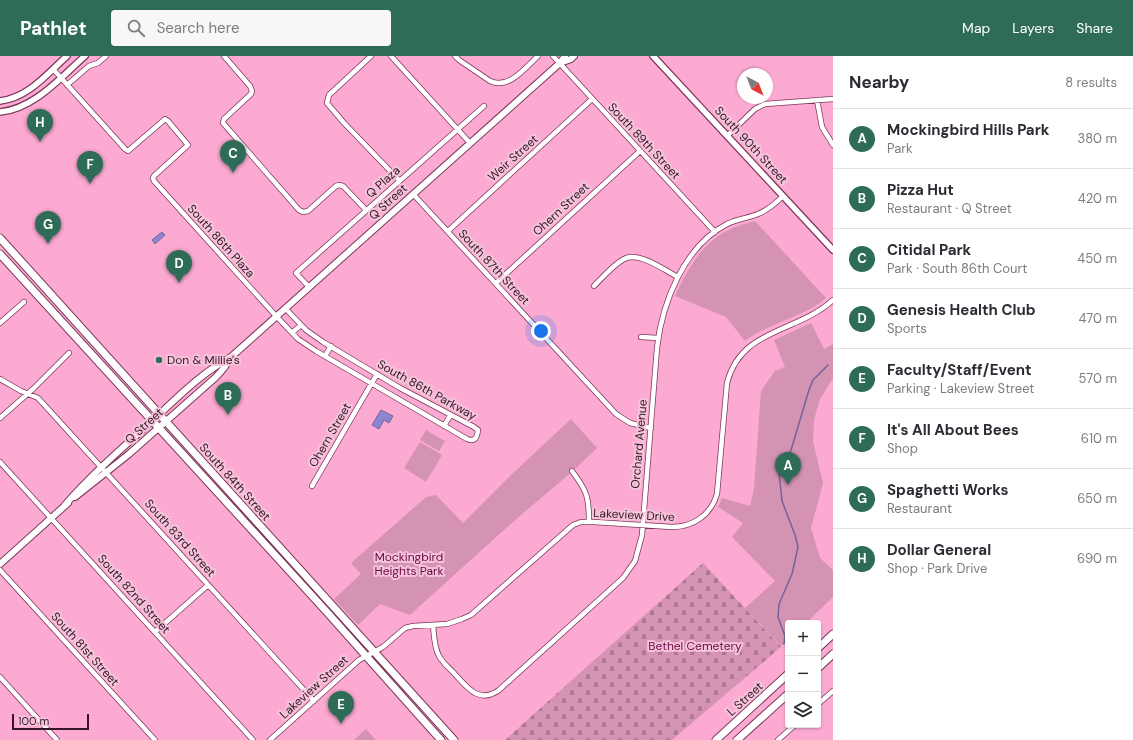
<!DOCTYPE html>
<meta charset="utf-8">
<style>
:root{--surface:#fff;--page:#f7f7f7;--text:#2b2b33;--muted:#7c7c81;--line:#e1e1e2;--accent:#2e6c58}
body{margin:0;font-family:"DM Sans",sans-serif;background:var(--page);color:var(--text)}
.controls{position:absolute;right:12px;bottom:12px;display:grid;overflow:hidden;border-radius:4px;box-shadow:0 1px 3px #0004}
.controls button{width:36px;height:36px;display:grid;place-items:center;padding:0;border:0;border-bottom:1px solid var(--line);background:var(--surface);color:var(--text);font:20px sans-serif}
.compass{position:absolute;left:737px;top:12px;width:36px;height:36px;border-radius:50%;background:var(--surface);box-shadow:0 1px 3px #0004;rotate:138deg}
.scale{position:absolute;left:12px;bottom:10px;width:77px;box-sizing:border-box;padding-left:4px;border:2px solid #351626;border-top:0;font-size:11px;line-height:14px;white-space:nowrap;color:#351626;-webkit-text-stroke:3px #f6c4da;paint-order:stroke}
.you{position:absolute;left:541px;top:275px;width:14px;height:14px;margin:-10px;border:3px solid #fff;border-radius:50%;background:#1a73e8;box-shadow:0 0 0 6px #1a73e833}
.badge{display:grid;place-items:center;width:26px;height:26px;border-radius:50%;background:var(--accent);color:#fff;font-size:13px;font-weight:700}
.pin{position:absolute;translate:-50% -33px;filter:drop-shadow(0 1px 2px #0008)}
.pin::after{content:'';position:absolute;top:21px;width:14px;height:12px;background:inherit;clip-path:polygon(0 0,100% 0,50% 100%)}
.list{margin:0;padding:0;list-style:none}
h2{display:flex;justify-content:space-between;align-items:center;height:52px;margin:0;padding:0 16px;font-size:17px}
h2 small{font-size:13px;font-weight:400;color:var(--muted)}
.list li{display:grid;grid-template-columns:26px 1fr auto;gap:12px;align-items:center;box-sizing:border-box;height:60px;padding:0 16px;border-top:1px solid var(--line)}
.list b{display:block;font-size:15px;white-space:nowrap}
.list p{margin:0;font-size:13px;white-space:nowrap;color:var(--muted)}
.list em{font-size:13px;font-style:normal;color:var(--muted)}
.icon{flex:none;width:22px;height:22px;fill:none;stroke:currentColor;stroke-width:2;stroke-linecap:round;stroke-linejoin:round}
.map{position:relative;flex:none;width:833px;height:684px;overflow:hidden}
header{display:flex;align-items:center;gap:24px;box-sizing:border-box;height:56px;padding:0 20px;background:var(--accent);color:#fff}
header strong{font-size:19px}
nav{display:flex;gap:22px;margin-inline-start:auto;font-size:14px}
.search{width:280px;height:36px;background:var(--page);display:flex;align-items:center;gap:10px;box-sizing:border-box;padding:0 14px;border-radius:4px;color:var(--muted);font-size:15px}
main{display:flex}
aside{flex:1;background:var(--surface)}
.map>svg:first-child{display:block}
.green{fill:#d493b2}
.cemetery{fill:url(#cemetery-stones)}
.water{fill:#8f84d0;stroke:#74639d}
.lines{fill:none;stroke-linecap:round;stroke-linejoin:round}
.stream{stroke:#74639d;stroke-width:1.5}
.minor-casing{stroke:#7c365b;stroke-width:6}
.tertiary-casing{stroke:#7c365b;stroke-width:8}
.secondary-casing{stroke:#7c365b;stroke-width:8}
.primary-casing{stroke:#7c365b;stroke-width:9}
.minor{stroke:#fff;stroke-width:4.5}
.tertiary{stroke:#fff;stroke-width:5.5}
.secondary{stroke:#fff;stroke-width:6}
.primary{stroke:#fff;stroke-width:7}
.poi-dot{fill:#2e6c58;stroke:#f6c4da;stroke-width:1.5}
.labels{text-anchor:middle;stroke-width:4;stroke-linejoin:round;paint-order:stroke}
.street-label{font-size:12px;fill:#351626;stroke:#f6c4da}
.poi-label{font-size:12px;fill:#351626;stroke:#f6c4da;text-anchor:start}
.park-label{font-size:12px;fill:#6b0746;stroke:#f6c4da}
</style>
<header>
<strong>Pathlet</strong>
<div class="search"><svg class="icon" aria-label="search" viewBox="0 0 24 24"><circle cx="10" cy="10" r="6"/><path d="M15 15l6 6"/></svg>Search here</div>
<nav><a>Map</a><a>Layers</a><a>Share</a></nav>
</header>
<main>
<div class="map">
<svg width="833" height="684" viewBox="0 0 833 684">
<defs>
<pattern id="cemetery-stones" width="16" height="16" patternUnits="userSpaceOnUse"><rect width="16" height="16" fill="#d493b2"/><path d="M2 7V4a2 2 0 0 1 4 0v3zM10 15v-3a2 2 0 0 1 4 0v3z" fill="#ad7791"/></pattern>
</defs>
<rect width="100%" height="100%" fill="#fcaad2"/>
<path class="green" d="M755,165L826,242C803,262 770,266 745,285L726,261L675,240C694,200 710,175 755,165Z
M811,267L824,293L833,288V322L820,343L814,364L813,385L823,427L811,472L820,502L833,514V541L806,567H788V584L781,590L745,552L775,525L732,481L743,467L718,451L722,442L750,450L754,432L761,335L775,315L785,311L774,284Z
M571,363L597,392L574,414L514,465L410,559L380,548L358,569L334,543L361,518L351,507L426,441L436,439L463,467L512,418Z
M426,374L445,385L439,395L420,384Z
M420,386L442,399L426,426L404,412Z
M366,673L376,684H354Z"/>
<path class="cemetery" d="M703,507L781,591L672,684H505Z"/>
<path class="water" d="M162,176L165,179L155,188L152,184Z
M381,354L393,360L389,367L384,364L379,373L372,369Z"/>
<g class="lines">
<path class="stream" d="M784,588L785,580L778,561L779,548L792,518L798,491L795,479L782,445L779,417L791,394L809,334L813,324L828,309"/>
<defs>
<path id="minor" d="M224,0L250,30L252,35L251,38L224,63L223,67L299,154L303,156L308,155L336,130L339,129L343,130L366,154
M371,0L329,39L327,47L344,67L399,124
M391,0L470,87
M455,0L459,4L490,25C509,34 526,11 538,0
M553,0L715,176
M53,13L125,93L128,95L164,64L165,63L168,65L188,89L154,120L153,122L154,125L276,260L298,283L316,295L467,383C475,386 477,382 478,374L474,371L400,332L323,286L306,274L285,252
M67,29L89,10L98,7L106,0
M817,44L822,71L833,89
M727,80L755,53L765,48L833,43
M413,138L616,358L630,367L651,372
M448,175L592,43
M496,227L640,95
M594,230C603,221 613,209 624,203C639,195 664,214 678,221
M309,231L296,217L484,50
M0,267L24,246
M293,276L301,269
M641,281L658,282
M325,300L331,290
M0,323L21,335L38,342L314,645
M0,362L33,333L69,297
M444,370L450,360
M0,406L253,684
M572,415C587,435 589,441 589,466
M312,430L377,318
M0,514L155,684
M433,569C434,579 434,591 439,600C442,606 448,611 453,616C466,630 478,649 499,634L623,522L635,505L642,479L657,292C662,247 684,190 727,168C737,163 748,162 758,158C768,154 776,147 783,140
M155,576L208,529
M0,621L57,684
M818,648L833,635
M270,684L359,604L383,591L405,572L413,570L447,568L462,563L471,559L573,469L581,466H594L672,471C693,471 711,459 717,438L727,327C741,272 797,277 833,244
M778,684L795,669"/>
<path id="tertiary" d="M653,0L833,194
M0,45C28,42 47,18 67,0
M0,56C34,53 61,21 85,0"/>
<path id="secondary" d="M560,7L571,3L574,0
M75,441L129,398L216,321L224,312L230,302
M65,449C91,419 121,393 151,366C176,343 201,317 231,301L560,7L565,0
M0,508L68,447"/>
<path id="primary" d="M0,182L454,684
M0,198L326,555L441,684
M818,592L833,578
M818,612L833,598
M716,684L788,618
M737,684L788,638"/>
</defs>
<use href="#minor" class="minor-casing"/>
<use href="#tertiary" class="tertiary-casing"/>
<use href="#secondary" class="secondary-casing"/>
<use href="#primary" class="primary-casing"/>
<use href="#minor" class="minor"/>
<use href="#tertiary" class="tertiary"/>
<use href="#secondary" class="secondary"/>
<use href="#primary" class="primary"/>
</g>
<circle class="poi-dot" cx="159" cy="304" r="4"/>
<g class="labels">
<g class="street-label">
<text transform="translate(644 85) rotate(47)" y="4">South 89th Street</text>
<text transform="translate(751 89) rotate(47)" y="4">South 90th Street</text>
<text transform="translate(513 102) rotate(-42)" y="4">Weir Street</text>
<text transform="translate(383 126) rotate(-42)" y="4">Q Plaza</text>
<text transform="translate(388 146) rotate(-42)" y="4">Q Street</text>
<text transform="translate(561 153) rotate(-43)" y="4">Ohern Street</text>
<text transform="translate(221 185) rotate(48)" y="4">South 86th Plaza</text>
<text transform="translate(494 211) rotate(47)" y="4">South 87th Street</text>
<text transform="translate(427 334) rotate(29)" y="4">South 86th Parkway</text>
<text transform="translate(144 370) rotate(-42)" y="4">Q Street</text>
<text transform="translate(330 379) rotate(-60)" y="4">Ohern Street</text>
<text transform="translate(639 388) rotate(-85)" y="4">Orchard Avenue</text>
<text transform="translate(235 426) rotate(48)" y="4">South 84th Street</text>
<text transform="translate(634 459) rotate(3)" y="4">Lakeview Drive</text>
<text transform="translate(180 482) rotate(48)" y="4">South 83rd Street</text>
<text transform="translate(134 538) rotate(48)" y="4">South 82nd Street</text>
<text transform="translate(85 593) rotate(48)" y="4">South 81st Street</text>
<text transform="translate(314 631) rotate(-42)" y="4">Lakeview Street</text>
<text transform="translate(745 643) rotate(-42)" y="4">L Street</text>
</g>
<g class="poi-label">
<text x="167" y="308">Don &amp; Millie's</text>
</g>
<g class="park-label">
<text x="409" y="505">Mockingbird<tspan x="409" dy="14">Heights Park</tspan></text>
<text x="695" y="594">Bethel Cemetery</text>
</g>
</g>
</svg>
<div class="controls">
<button>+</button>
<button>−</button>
<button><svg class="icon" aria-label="layers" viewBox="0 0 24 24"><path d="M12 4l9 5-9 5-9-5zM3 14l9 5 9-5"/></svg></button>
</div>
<svg class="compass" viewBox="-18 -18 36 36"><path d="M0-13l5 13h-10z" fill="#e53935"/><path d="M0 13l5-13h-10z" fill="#7c7c81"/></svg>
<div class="scale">100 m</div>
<div class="you"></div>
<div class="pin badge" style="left:788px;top:429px">A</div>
<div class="pin badge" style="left:228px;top:359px">B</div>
<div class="pin badge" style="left:233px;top:117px">C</div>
<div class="pin badge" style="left:179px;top:227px">D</div>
<div class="pin badge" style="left:341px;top:668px">E</div>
<div class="pin badge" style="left:90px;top:128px">F</div>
<div class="pin badge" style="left:48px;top:188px">G</div>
<div class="pin badge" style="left:40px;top:86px">H</div>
</div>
<aside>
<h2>Nearby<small>8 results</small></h2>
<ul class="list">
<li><span class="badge">A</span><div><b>Mockingbird Hills Park</b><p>Park</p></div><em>380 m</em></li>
<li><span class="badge">B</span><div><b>Pizza Hut</b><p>Restaurant · Q Street</p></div><em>420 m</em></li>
<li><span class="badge">C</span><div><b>Citidal Park</b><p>Park · South 86th Court</p></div><em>450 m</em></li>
<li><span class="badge">D</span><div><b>Genesis Health Club</b><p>Sports</p></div><em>470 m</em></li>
<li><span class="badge">E</span><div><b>Faculty/Staff/Event</b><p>Parking · Lakeview Street</p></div><em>570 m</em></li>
<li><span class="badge">F</span><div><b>It's All About Bees</b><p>Shop</p></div><em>610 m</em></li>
<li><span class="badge">G</span><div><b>Spaghetti Works</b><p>Restaurant</p></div><em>650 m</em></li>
<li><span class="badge">H</span><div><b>Dollar General</b><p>Shop · Park Drive</p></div><em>690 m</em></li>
</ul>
</aside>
</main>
